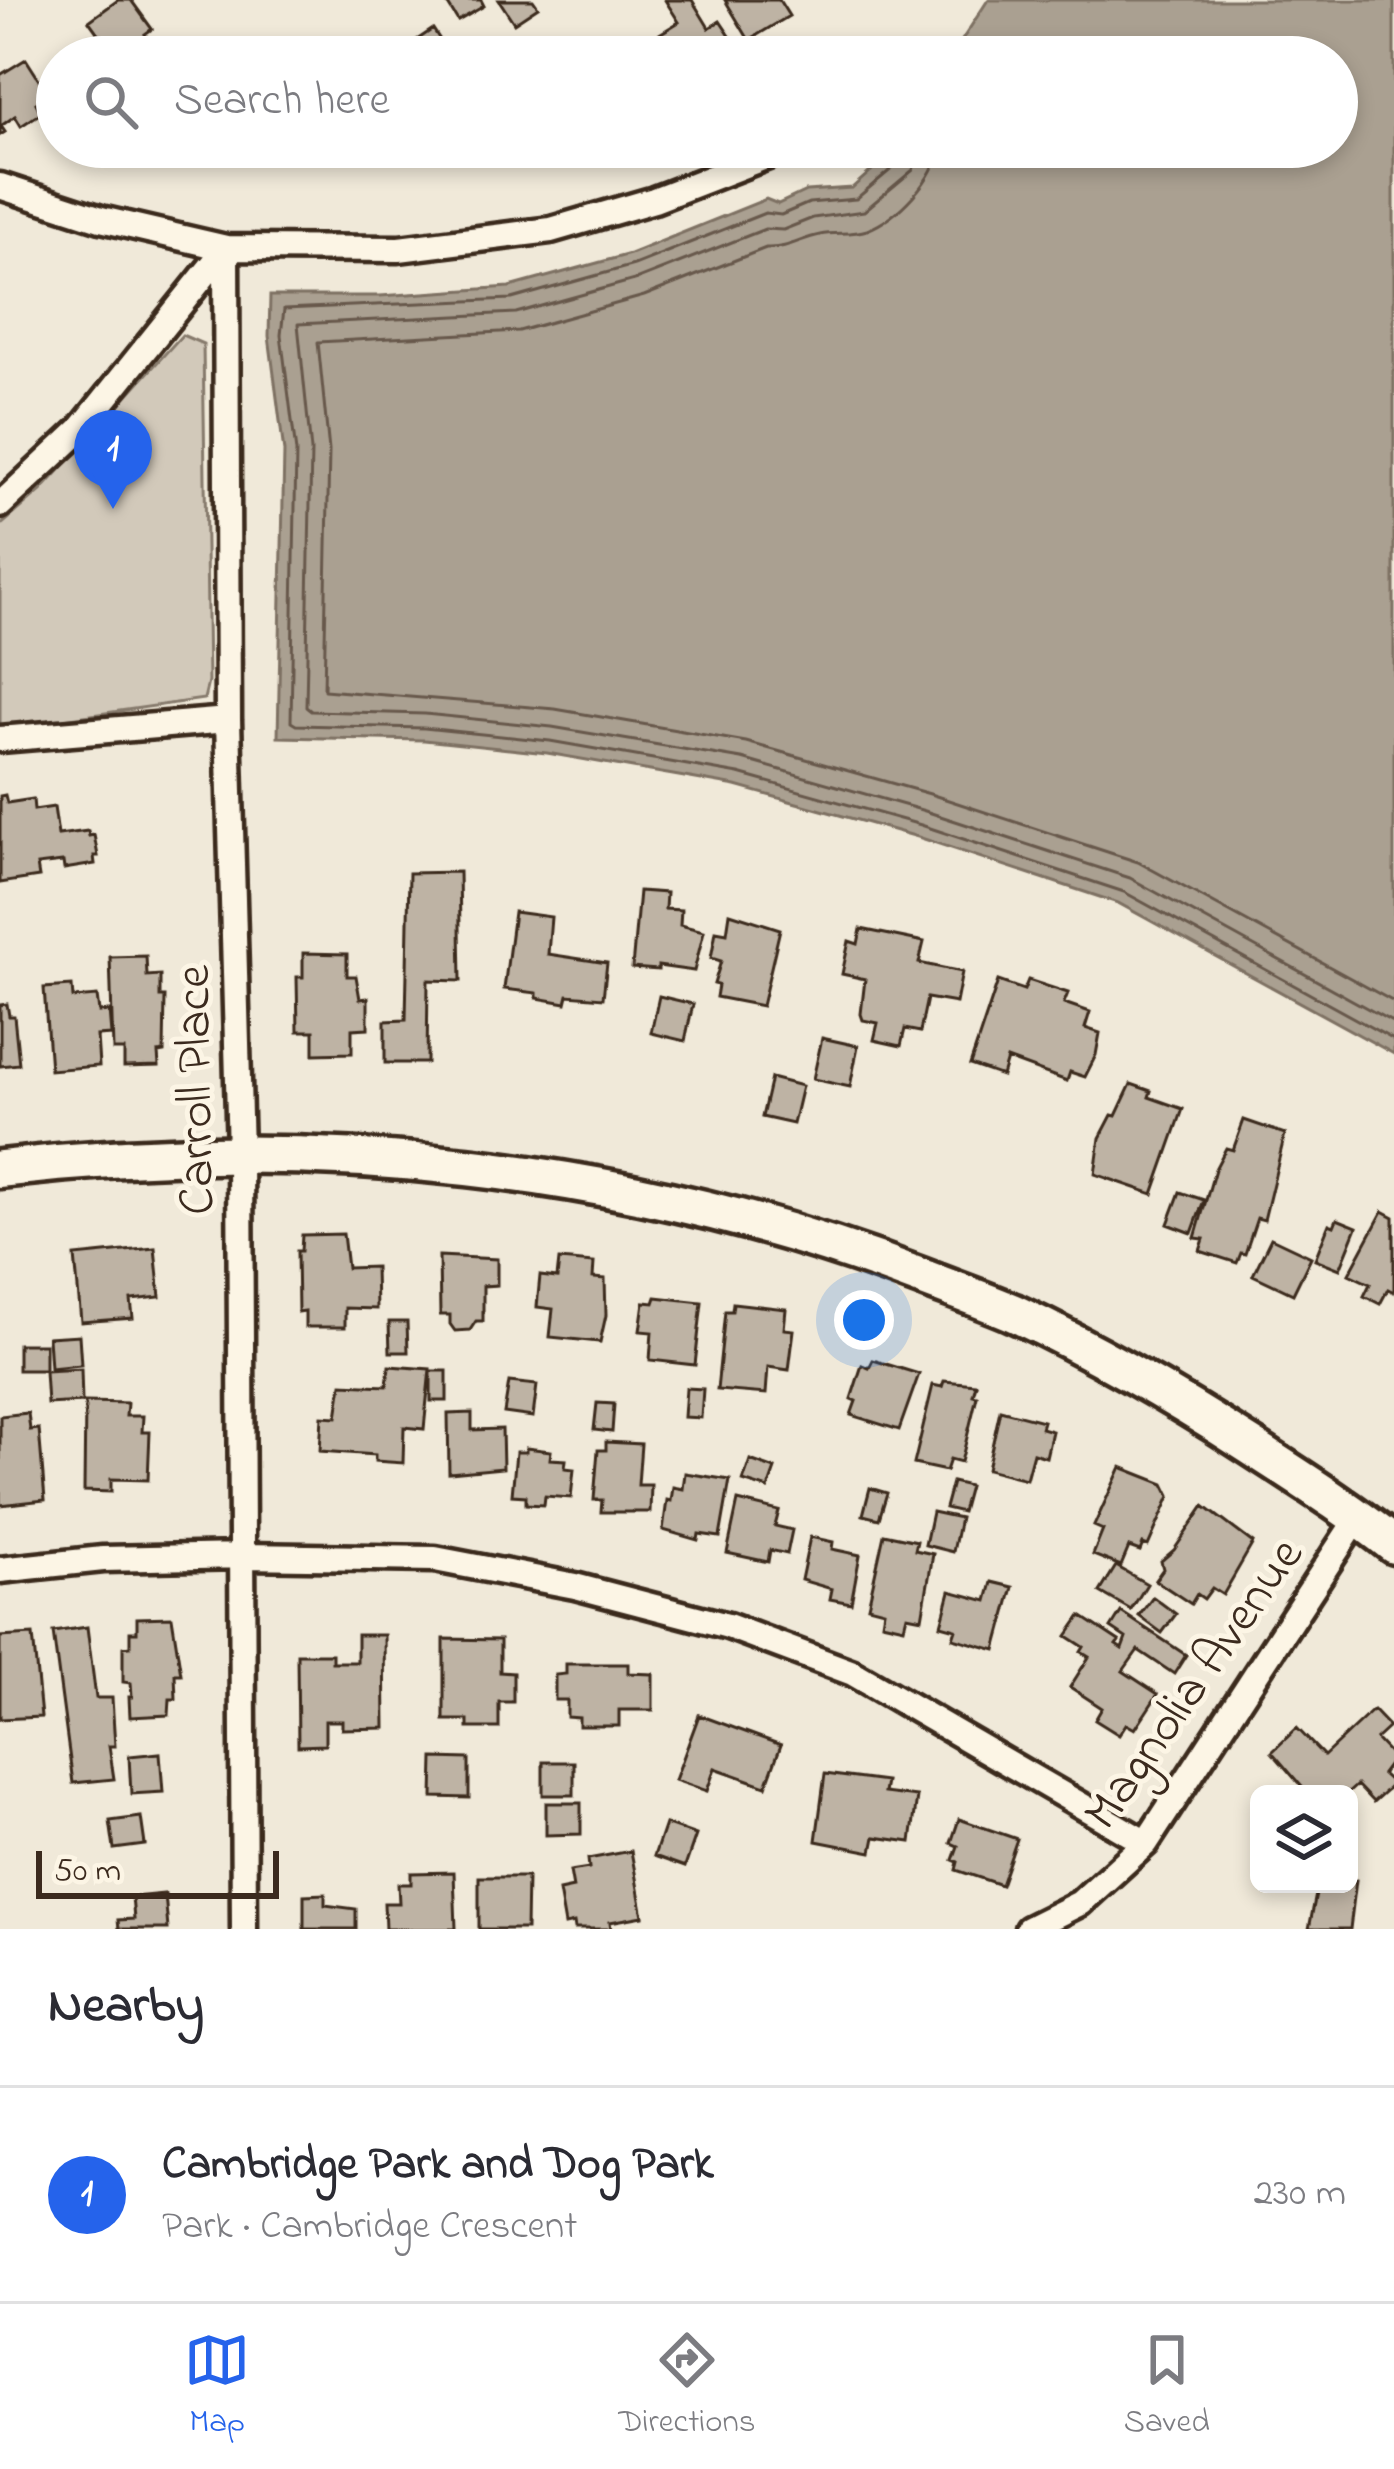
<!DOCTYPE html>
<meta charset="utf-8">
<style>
:root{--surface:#fff;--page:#f7f7f7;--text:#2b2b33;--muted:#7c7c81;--line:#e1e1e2;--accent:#2563eb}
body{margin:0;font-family:"Indie Flower",sans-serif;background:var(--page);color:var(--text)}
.controls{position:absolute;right:36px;bottom:36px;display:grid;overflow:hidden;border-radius:18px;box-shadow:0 6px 18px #0003}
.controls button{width:108px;height:108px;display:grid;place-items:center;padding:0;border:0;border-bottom:3px solid var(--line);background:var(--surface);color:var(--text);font:60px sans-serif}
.scale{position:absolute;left:36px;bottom:30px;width:243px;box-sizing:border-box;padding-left:12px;border:6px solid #3b2a1e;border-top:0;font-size:33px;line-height:42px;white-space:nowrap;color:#3b2a1e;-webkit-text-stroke:9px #fcf5e5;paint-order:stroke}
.you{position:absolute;left:864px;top:1320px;width:42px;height:42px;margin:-30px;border:9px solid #fff;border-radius:50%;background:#1a73e8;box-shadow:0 0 0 18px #1a73e833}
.badge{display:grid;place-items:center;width:78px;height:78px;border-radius:50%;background:var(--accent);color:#fff;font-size:39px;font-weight:700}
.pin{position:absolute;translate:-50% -99px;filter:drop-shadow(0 3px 6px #0008)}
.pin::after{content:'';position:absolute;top:63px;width:42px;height:36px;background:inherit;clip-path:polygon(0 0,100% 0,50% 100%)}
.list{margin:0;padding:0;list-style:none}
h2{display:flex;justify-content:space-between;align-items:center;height:156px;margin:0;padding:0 48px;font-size:51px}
h2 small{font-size:39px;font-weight:400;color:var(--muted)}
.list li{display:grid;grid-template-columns:78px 1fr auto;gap:36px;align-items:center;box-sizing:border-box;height:216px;padding:0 48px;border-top:3px solid var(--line)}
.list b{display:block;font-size:45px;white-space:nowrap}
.list p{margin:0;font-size:39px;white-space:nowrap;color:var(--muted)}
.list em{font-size:39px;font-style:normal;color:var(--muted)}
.icon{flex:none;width:66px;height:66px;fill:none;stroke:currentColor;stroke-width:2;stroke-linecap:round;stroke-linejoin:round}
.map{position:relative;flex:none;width:1394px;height:1929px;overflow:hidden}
.search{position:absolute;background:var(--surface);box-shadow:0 6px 18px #0003;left:36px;right:36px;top:36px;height:132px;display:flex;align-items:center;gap:30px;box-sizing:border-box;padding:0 42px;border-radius:66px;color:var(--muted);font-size:45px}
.sheet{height:372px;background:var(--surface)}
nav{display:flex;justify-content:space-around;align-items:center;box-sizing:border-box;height:168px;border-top:3px solid var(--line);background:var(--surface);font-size:33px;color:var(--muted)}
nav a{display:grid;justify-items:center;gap:6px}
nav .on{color:var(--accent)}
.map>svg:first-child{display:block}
.green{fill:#d2c9ba;stroke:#867a6c;stroke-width:3}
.water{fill:#aaa091;stroke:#7e7163;stroke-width:3}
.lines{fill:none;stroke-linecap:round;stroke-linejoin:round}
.shore{stroke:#67594c;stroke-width:3}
.building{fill:#beb3a4;stroke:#3b2a1e;stroke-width:3}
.minor-casing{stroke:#3b2a1e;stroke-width:33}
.secondary-casing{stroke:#3b2a1e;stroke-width:45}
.minor{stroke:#fcf5e5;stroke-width:24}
.secondary{stroke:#fcf5e5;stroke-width:36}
.labels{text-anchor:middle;stroke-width:10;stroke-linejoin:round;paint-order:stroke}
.street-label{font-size:51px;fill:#3b2a1e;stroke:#fcf5e5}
</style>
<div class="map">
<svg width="1394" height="1929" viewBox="0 0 1394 1929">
<rect width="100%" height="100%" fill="#f0e9d9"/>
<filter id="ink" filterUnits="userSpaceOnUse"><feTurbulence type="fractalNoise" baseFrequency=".00833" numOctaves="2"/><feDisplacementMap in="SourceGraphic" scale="24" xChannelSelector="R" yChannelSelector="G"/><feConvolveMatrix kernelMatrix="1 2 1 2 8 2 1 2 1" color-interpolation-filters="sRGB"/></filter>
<g filter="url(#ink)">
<path class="green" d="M182,335L203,344L208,682L204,699L0,728V526L41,491Z"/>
<path class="water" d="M988,0H1394V1054L1118,903L918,837L736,786L547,753L424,740L278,737L284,452L269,336L270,296H380L510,287L630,254L766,199L778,204L806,191L852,188L898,147H1337V57H951Z"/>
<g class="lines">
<path class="shore" d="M905,147L901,161L856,199L809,203L781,215L765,213L634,265L512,299L284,309L281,335L296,452L291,722L296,725L424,728L550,741L739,774L921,825L1124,892L1394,1040
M920,147L913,170L864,211L813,218L783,230L765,229L638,279L516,313L298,324L311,451L306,707L311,711L425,714L552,727L742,759L925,811L1130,878L1394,1023
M938,147C937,178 896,219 867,230C852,235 836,232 820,235C800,239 788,249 766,248L644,296L519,331L318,342L329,451L324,690L555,709L746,742L930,794L1138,862L1394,1002"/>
</g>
<path class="building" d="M118,0H131L152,29L145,34L161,57H124L118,48L112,53L89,21Z
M445,0H481L484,6L458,21Z
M499,0H533L538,7L514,23Z
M665,0H692L709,28L720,21L732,39L721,47L725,54L644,57L638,47L679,22Z
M725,0H779L789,16L749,40Z
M433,29L451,57H420L411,44Z
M492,38L504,57H463Z
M26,59L49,95L36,103L41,113L21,126L15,116L1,126L5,132L0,135V75Z
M5,795L7,803L33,799L34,810L54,807L58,835L88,831L89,836L94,835L98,856H94L95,864L64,869L63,862L37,865L39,877L0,883V796Z
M459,872L461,981L428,980L427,1063H385V1021L406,1020L409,873Z
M639,891L666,893L665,909L681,910L680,925L704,931L694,971L658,966V970L632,968Z
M514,912L551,917L548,954L607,963L603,998L568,995L566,1003L537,998V993L504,989Z
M730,913L780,929L762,1006L716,997L718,985L714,984L721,961L711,958L716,931L727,933Z
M861,929L924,942L919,963L962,972L956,1003L927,998L920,1032L905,1029L901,1046L874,1040L878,1023L863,1020L861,1014L865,979L842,974L849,941L858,944Z
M303,953L347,954V976H356L360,999L368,998V1028L352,1029V1053L314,1054V1031H298L297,977H303Z
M146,956L147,976L160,975V997H165L164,1052L158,1053L159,1066L124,1067V1050H113L110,957Z
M1028,980L1068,993L1064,1003L1090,1012L1085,1028L1100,1033L1096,1055L1085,1077L1070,1072L1067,1081L1007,1059L1002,1076L970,1065L998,981L1024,990Z
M72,986L73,998L97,996L99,1012L109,1011L111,1035L97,1036L99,1066L50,1070L44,988Z
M659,996L693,1004L685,1041L651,1033Z
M7,1004L9,1016H14L19,1064L0,1066V1005Z
M822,1038L858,1046L850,1087L813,1079Z
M771,1078L802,1086L793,1124L762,1117Z
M1131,1084L1151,1091L1149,1097L1183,1109L1153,1194L1095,1174L1100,1138L1112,1115L1116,1116Z
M1244,1120L1285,1134L1264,1220L1257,1218L1245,1254L1241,1253L1237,1263L1200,1251L1204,1239L1195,1238L1215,1169L1226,1148L1233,1150Z
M1180,1192L1204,1200L1192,1233L1168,1224Z
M1383,1211L1394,1217V1292L1388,1289L1380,1304L1364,1296L1370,1284L1349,1274Z
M1337,1219L1357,1227L1340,1269L1315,1259L1329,1224L1334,1226Z
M343,1234L347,1268L375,1267L376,1309L345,1308V1327H305V1311L298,1312L297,1251H301L302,1235Z
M1271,1238L1311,1257L1293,1294L1253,1275Z
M155,1248L160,1297L131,1300L133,1318L81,1322L75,1256Z
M439,1256L497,1259V1285L483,1286V1321H476L470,1330L455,1331L450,1324V1315H440Z
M559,1260L594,1263L593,1278L605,1279L606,1315L600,1342L550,1337L553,1309L537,1307L540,1276L557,1278Z
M656,1297L702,1302L695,1365L650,1360L652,1332L640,1331L644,1302L654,1303Z
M733,1303L786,1309L784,1329L794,1330L789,1370L768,1367L766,1394L717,1390L725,1311H732Z
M389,1322H407L408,1352H390Z
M79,1335L81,1365L50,1368L48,1337Z
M18,1344H45V1370H18Z
M873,1360L919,1374L899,1430L851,1415L856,1401L851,1399L862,1365L869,1368Z
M389,1366L430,1369L424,1429L404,1427L403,1463L375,1461V1455L320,1451L322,1416L337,1417L342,1384L387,1386Z
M81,1369L82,1402L47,1404L45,1371Z
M431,1371H447V1401H431Z
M944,1381L976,1384L973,1395L977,1396L961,1462L950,1459L946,1471L914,1464L933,1385L942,1387Z
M509,1382L537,1385L533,1417L504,1413Z
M686,1388L703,1389L701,1418L684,1417Z
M85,1402L127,1403L126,1416H143L142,1432H150L148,1480L111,1479V1492L84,1491Z
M597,1403L614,1404L612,1432L594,1430Z
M1000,1410L1043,1421L1041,1428L1052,1431L1046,1457L1033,1453L1026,1479L987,1469Z
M28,1413L30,1430L39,1429L45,1500L0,1505V1416Z
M472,1413V1430L502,1429L503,1468L449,1473L448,1414Z
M606,1442L641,1444L638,1485H651L650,1512H601L602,1500H594L598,1450H606Z
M526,1448L551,1451L550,1459L566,1460L565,1468L574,1469L571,1498L545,1496L544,1505L526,1504V1496L512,1495L516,1452H526Z
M750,1460L775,1469L768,1489L743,1481Z
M1121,1467L1164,1484L1170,1496L1148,1546L1143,1544L1140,1551L1129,1547L1121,1566L1093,1555L1103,1530L1094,1526Z
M685,1473L730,1480L720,1537L699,1534L698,1540L663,1530L667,1500L671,1501L673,1487L683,1489Z
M952,1482L969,1486L962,1512L945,1508Z
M870,1488L887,1493L879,1519L863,1515Z
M738,1501L779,1511L775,1526L792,1530L787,1554L770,1550L768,1562L727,1553Z
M1204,1506L1253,1543L1223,1595L1212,1588L1204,1599L1197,1594L1191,1604L1155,1580L1163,1569L1161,1561L1174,1550Z
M932,1512L960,1518L953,1552L925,1545Z
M884,1534L917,1541L915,1550L933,1554L922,1618L907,1615L904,1627L882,1622L884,1610L868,1606Z
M810,1537L833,1542L832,1549L860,1555L851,1603L830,1599L832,1589L801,1580Z
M1116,1566L1147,1584L1131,1610L1100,1592Z
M992,1582L1013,1587L996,1650L953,1638L956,1629L941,1625L950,1591L987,1601Z
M1153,1597L1176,1614L1162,1633L1139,1616Z
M1121,1612L1186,1655L1174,1674L1138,1650L1123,1671L1158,1694L1135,1729L1126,1724L1119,1735L1095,1720L1102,1708L1070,1687L1089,1657L1081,1652L1084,1647L1067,1636L1081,1616L1119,1641L1116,1645L1122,1649L1126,1638L1111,1628Z
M172,1617L181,1674H175L176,1699H170L169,1715L130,1717L129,1697H132L131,1683L123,1682V1647L130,1646V1632H137V1618Z
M87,1627L96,1698H112L115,1746H109L114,1779L73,1783L53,1632Z
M33,1635L41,1717L0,1719V1637Z
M357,1635H384L385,1728L342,1729V1721H325V1745L298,1746L297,1654H332V1662H357Z
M444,1639L500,1640V1672L513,1673V1702H499V1728H468V1720H444Z
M566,1664H628V1673L653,1674V1710H619V1726H579V1718L567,1717V1700H555V1675L566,1674Z
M1373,1710L1389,1727L1376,1739L1394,1758L1382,1774L1393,1784L1373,1802L1357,1785L1347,1794H1308L1272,1752L1297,1728L1324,1756Z
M699,1715L781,1745L766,1786L715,1768L707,1791L675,1780Z
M160,1753L163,1792L131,1794L129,1756Z
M434,1758L469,1759V1798L433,1797Z
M543,1762H574V1795H543Z
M825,1774L886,1782L884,1793L917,1797L911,1842L875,1837L872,1852L816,1841Z
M546,1803H581V1834L546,1835Z
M141,1817L145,1845L114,1849L110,1821Z
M959,1819L1017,1839L1001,1885L956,1870L958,1862L953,1860L958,1846L951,1843Z
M665,1824L696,1835L685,1867L654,1856Z
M631,1851L643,1916L610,1922L611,1929H575L574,1923L565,1925L559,1891L573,1888L570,1871L589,1868L588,1859Z
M454,1872L456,1929H385L384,1903H399L398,1884H411V1873Z
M479,1877H527L526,1929H479Z
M1349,1879L1356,1880L1350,1929H1309L1318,1884H1349Z
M165,1894L168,1929H119L118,1920L134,1919L132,1897Z
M325,1894V1905L356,1909V1929H304V1895Z"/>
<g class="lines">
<defs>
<path id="minor" d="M0,186L101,219L226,248L399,249L551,230L654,200L791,147
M226,248L228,720L240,1152L244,1929
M0,505L80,430L226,248
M0,739L228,720
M0,1570L103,1559L243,1556L435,1559L575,1586L728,1626L853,1673L1146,1843
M1028,1929L1080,1903L1146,1843L1359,1516"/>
<path id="secondary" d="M0,1169C309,1132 630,1165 921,1277C952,1289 984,1300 1014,1313C1097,1352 1176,1398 1252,1447C1301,1479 1349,1509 1394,1545"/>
</defs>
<use href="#minor" class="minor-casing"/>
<use href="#secondary" class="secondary-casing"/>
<use href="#minor" class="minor"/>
<use href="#secondary" class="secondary"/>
</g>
</g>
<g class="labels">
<g class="street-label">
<text transform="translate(192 1090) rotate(-91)" y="18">Carroll Place</text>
<text transform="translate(1191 1682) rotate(-55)" y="18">Magnolia Avenue</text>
</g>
</g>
</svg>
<div class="controls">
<button><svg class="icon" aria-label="layers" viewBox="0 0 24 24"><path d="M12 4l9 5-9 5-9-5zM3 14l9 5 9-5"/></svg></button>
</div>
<div class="scale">50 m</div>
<div class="you"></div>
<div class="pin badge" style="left:113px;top:509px">1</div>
<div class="search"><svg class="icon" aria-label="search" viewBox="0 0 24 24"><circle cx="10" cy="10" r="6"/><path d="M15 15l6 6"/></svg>Search here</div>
</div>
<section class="sheet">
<h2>Nearby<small></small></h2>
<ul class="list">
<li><span class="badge">1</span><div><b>Cambridge Park and Dog Park</b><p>Park · Cambridge Crescent</p></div><em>230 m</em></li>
</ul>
</section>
<nav>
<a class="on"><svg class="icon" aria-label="map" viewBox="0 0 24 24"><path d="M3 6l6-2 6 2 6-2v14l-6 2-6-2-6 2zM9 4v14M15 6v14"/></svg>Map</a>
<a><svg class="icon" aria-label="directions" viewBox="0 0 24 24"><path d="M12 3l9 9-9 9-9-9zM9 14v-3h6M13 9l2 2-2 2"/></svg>Directions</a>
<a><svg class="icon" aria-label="saved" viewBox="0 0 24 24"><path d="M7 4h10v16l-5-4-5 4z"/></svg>Saved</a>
</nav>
